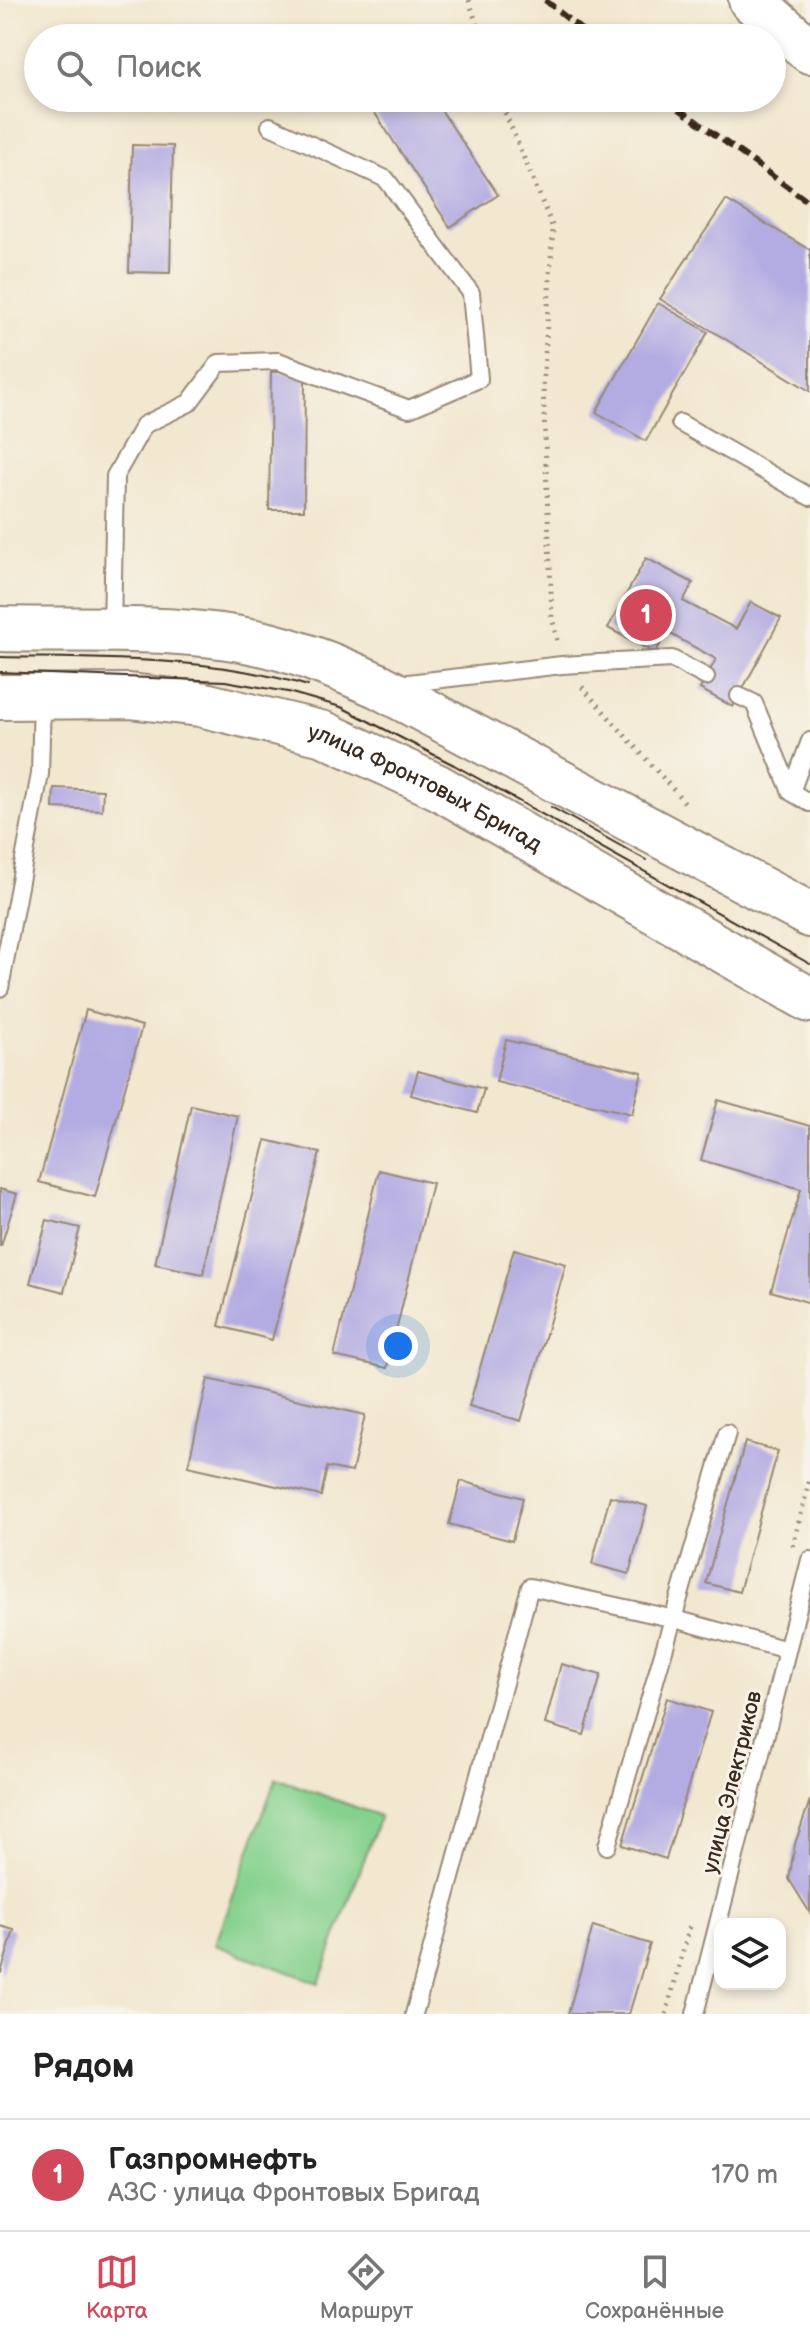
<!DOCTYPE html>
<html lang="ru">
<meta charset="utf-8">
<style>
:root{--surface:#fff;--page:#f2f2f2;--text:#222;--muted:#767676;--line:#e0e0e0;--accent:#d1495b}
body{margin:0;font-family:"Balsamiq Sans",sans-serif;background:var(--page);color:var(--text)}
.controls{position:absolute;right:24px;bottom:24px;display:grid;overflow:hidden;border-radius:16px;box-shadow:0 4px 12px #0003}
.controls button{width:72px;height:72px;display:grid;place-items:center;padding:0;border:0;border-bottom:2px solid var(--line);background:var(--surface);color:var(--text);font:40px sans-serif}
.you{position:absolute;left:398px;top:1346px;width:28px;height:28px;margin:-20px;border:6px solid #fff;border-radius:50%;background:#1a73e8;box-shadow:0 0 0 12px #1a73e833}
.badge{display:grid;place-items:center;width:52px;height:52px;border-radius:50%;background:var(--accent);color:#fff;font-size:26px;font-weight:700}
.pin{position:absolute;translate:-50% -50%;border:4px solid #fff;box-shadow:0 2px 8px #0006}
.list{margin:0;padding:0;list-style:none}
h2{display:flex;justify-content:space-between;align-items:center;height:104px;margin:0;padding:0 32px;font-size:34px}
h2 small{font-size:26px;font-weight:400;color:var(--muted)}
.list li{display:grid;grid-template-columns:52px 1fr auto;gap:24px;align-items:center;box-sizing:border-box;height:112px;padding:0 32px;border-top:2px solid var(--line)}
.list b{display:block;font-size:30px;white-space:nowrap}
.list p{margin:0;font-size:26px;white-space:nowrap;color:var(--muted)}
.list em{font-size:26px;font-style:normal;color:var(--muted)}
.icon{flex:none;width:44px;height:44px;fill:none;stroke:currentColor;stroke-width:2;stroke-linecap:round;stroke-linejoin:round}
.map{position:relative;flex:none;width:810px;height:2014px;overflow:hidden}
.search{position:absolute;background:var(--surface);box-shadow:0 4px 12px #0003;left:24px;right:24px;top:24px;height:88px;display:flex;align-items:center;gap:20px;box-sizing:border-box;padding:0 28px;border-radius:44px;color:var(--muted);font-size:30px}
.sheet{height:216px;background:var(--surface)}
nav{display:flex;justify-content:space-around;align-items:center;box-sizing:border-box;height:112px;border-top:2px solid var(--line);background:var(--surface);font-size:22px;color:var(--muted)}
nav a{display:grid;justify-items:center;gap:4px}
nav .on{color:var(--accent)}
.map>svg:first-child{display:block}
.pitch{fill:#86d18e;stroke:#607e56;stroke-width:2}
.building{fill:#b3ace3}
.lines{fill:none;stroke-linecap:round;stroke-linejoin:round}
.lane-casing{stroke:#968876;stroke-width:20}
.secondary-casing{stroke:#968876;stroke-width:48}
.path{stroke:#968876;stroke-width:5;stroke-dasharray:2 6;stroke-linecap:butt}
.lane{stroke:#fff;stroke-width:16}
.secondary{stroke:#fff;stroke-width:44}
.tram{stroke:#3b2a1e;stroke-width:2}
.rail{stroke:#3b2a1e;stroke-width:6;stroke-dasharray:12 6;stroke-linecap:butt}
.labels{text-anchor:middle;stroke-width:6;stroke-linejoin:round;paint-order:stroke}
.street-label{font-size:22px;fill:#3b2a1e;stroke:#f7f3e8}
</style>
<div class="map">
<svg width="810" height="2014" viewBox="0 0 810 2014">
<rect width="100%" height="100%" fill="#f7f3e8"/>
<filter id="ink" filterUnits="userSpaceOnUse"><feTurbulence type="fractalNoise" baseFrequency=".0125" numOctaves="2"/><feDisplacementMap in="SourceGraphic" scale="16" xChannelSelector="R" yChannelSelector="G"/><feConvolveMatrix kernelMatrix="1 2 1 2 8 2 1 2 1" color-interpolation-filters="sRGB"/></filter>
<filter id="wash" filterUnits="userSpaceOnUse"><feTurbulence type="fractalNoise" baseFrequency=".006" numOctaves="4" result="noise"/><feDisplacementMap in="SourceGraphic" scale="32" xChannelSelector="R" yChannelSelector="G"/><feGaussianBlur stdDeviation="1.8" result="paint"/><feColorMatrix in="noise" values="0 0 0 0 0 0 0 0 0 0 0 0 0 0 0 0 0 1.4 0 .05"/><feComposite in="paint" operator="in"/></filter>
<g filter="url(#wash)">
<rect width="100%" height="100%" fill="#f2e7cf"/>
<path class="pitch" d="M276,1778L380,1816L319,1983L215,1945Z"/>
<g id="blocks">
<path class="building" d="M365,98H433L498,195L450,227Z
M132,145L173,146L170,273L129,272Z
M726,200L810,250V391L660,299Z
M658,303L708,332L646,441L596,412Z
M271,372H305L304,510H269Z
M646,558L693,583L683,601L736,629L751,602L781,618L733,707L700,689L716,659L667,632L655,653L608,628Z
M54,788L103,790L102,810L53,808Z
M86,1010L142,1026L95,1197L39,1182Z
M506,1040L642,1072L632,1114L496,1082Z
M418,1071L484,1089L477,1113L411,1095Z
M718,1100L810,1126V1303L771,1291L801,1189L701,1160Z
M191,1105L238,1116L203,1274L155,1264Z
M266,1140L320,1153L272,1340L219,1326Z
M379,1170L432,1183L387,1368L334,1356Z
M0,1189L17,1194L1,1246H0Z
M47,1220L80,1228L64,1292L30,1283Z
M514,1249L566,1264L521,1421L469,1406Z
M208,1379L365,1415L352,1472L327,1467L321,1496L188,1466Z
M745,1442L778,1451L739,1592L706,1583Z
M461,1481L523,1498L512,1541L449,1524Z
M610,1496L647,1506L629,1574L592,1564Z
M561,1664L601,1675L584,1735L545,1724Z
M667,1698L711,1712L666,1859L622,1845Z
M810,1800V1913L789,1879L795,1844Z
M0,1926L14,1930L1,1973H0Z
M593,1926L650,1944L629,2014H568Z"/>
</g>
</g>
<g filter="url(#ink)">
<use href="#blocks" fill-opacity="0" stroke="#968876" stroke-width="2"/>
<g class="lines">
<defs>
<path id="lane" d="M680,423L810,497
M112,629L115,476L144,425L189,403L219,363L278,361L409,409L479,379L471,293L386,179L270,126
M400,684L562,665L672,659L706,677
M739,696L754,703L791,792L810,803
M791,792L810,741
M0,988L40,774L42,698
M607,1846L727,1433
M414,2014L530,1587L675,1619L787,1650
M695,2014L810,1560"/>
<g id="secondary">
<path d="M751,0L810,51"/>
<path d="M0,629C88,631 184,624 269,645C308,655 343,670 379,686L810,915"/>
<path id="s1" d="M0,697L129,696L200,704L324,734L438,787L810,1000"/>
</g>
</defs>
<use href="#lane" class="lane-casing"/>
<use href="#secondary" class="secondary-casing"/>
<path class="path" d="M469,0L481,38
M499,98L553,228L543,387L552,617L558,645
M582,687L687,805
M793,1546L810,1478
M666,2014L691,1922"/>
<use href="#lane" class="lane"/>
<use href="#secondary" class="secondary"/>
<path class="tram" d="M0,657C103,659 209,656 308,686
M0,672L225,681L288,692L341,707L454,765L810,964
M551,807L646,860"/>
<path class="rail" d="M545,0L591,38
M664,98L810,203"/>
</g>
</g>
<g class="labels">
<g class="street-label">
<text dy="8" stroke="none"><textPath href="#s1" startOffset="442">улица Фронтовых Бригад</textPath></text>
<text transform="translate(731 1782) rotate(-76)" y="8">улица Электриков</text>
</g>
</g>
</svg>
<div class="controls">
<button><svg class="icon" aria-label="layers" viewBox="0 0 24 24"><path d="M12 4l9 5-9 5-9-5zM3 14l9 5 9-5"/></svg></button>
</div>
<div class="you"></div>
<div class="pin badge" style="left:646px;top:615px">1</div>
<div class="search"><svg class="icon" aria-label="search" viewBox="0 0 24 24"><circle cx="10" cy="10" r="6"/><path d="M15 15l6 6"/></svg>Поиск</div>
</div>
<section class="sheet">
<h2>Рядом<small></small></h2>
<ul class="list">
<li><span class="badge">1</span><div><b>Газпромнефть</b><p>АЗС · улица Фронтовых Бригад</p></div><em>170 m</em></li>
</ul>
</section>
<nav>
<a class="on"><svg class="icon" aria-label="map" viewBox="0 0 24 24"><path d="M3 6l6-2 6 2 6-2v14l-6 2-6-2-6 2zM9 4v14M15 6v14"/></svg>Карта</a>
<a><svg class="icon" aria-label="directions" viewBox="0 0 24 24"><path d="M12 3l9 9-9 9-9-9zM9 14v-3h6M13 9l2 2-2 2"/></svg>Маршрут</a>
<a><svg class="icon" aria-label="saved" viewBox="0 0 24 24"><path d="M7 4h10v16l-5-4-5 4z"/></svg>Сохранённые</a>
</nav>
